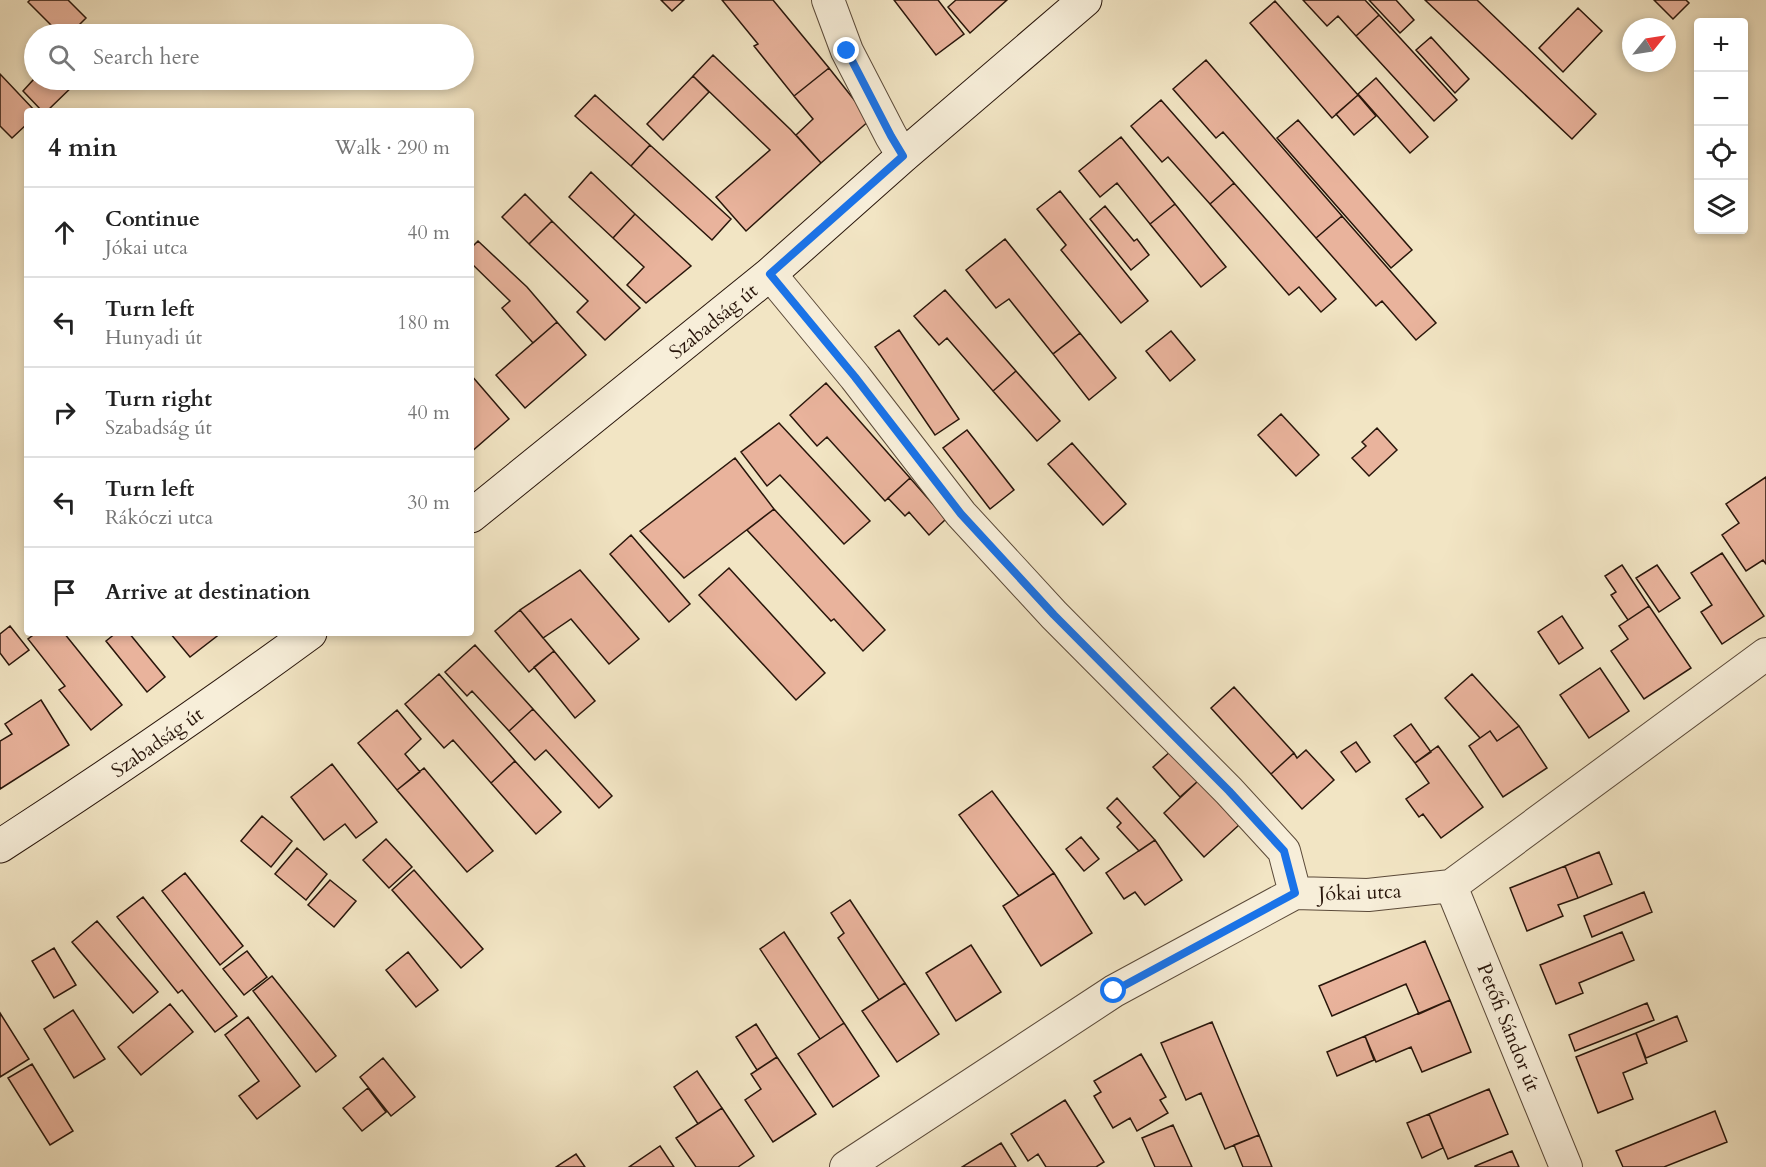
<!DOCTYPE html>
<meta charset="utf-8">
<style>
:root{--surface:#fff;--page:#f6f6f6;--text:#222;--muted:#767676;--line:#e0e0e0}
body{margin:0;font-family:Cardo,serif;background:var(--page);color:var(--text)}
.controls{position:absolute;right:18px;top:18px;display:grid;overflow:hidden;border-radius:6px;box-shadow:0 3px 9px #0003}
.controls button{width:54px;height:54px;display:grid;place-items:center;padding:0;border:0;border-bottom:2px solid var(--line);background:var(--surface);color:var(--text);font:30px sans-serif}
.compass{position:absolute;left:1622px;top:18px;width:54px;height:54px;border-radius:50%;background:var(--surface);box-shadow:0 3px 9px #0003;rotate:60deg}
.stop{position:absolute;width:18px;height:18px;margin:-14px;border:4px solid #1a73e8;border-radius:50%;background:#fff}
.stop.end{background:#1a73e8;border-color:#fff;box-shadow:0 2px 6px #0008}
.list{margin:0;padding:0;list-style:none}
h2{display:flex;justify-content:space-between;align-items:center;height:78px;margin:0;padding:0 24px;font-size:26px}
h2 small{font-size:20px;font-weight:400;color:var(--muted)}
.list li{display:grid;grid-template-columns:39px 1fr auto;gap:18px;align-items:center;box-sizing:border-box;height:90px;padding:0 24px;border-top:2px solid var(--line)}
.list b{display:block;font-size:22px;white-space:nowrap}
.list p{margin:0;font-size:20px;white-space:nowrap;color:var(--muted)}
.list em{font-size:20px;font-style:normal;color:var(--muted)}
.icon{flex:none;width:33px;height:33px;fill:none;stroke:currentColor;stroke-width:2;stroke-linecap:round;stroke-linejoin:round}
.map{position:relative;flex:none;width:1766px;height:1167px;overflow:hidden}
.search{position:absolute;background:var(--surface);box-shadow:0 3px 9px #0003;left:24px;top:24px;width:450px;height:66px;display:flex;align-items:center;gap:15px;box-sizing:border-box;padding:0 21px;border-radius:33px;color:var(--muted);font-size:22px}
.panel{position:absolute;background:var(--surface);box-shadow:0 3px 9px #0003;left:24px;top:108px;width:450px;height:528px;border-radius:6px}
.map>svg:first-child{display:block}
.building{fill:#e9b39c;stroke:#29160b;stroke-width:1.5}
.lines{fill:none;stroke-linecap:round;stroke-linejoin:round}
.street-casing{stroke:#5b4a39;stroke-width:34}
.secondary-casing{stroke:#29160b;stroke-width:35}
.street{stroke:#f7eed9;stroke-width:32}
.secondary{stroke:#f7eed9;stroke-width:33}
.route{stroke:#1a73e8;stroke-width:8}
.labels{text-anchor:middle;stroke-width:4.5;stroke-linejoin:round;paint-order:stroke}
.street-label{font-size:20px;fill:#29160b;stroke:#f7eed9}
</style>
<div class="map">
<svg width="1766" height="1167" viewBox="0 0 1766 1167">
<rect width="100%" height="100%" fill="#f2e5c4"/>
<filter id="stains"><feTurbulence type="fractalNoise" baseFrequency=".00333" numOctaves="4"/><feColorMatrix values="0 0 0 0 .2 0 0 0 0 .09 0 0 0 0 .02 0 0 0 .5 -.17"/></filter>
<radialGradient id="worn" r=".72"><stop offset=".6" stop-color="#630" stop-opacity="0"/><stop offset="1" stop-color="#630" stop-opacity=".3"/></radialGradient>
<path class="building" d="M30,0H68L86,18L70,34H60L28,2Z
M661,0H684L672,11Z
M722,0H773L829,68L794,96L754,46L758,44Z
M894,0H938L964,34L936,55Z
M956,0H1007L970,33L948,7Z
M1303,0H1365L1379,15L1356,36L1338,16L1327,26Z
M1369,0H1396L1414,20L1400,33Z
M1425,0H1477L1596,114L1572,139Z
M1654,0H1686L1689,3L1673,19Z
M1275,1L1358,95L1332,118L1250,23Z
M1578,8L1602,31L1563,72L1539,48Z
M1379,15L1457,100L1434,121L1356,36Z
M1431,37L1469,79L1455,93L1416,50Z
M713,55L791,130L821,163L746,231L716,197L770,150L693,76Z
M1206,60L1342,216L1316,238L1223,132L1216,138L1173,89Z
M829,68L870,120L821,163L796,135L813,119L794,96Z
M0,74L35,111H27V124L12,138L0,126Z
M693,76L709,92L663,140L647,124Z
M1376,78L1428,137L1410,153L1358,94Z
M34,79V80H79L47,111H42L23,91Z
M595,95L650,145L631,166L575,116Z
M1358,95L1376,116L1354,135L1336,114Z
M1161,100L1234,183L1210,204L1168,157L1162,162L1131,126Z
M1298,120L1412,250L1391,268L1277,138Z
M1121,137L1175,204L1150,224L1117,183L1100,197L1079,171Z
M650,145L731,219L712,240L631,166Z
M591,172L635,214L613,238L569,197Z
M1234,183L1336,299L1321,312L1299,287L1289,295L1210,204Z
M1060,191L1148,301L1121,323L1061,250L1066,245L1037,209Z
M525,194L552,221L529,244L502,217Z
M1175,204L1226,267L1201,287L1150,224Z
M1105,206L1134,241L1137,239L1149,255L1131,270L1090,219Z
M635,214L691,266L646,303L627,285L644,267L613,238Z
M1342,216L1436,323L1416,340L1382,301L1376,306L1316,238Z
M552,221L640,308L605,340L577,312L588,301L529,244Z
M1005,239L1080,333L1053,354L1009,299L996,308L966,270Z
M478,241L527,287L557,322L533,343L502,308L510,301L471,263V248Z
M945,290L1016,371L993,391L947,338L939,345L914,316Z
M557,322L586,355L525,408L496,375Z
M899,330L959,419L935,435L875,347Z
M1171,331L1195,360L1170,381L1146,351Z
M1080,333L1116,378L1089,400L1053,354Z
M1016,371L1060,421L1037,441L993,391Z
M471,375L509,419L471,452Z
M826,383L910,478L885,501L827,437L817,446L790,415Z
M1281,414L1319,455L1296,476L1258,435Z
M779,423L870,521L844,544L780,475L767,486L741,452Z
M1377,428L1397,450L1369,476L1352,458L1366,446L1362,442Z
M967,430L1014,490L990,509L943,448Z
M1072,443L1126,504L1103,525L1048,464Z
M735,458L774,509L684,578L640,531Z
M1766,477V564L1763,560L1746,571L1722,535L1739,523L1726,504Z
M910,478L946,519L929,535L909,512L905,516L888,498Z
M774,509L885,630L863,651L834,619L831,621L747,530Z
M631,535L690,604L669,622L610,554Z
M1722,553L1764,616L1722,644L1701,612L1712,605L1691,573Z
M1622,565L1649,606L1628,620L1611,595L1616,592L1605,576Z
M1657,565L1680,598L1659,612L1636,578Z
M729,568L825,673L796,700L699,595Z
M580,570L639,639L609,664L571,619L543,638L520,610Z
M1649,606L1691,668L1644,699L1611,651L1628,639L1619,626Z
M520,610L554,651L529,672L495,631Z
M1562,616L1583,648L1559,664L1538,632Z
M10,626L29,650L9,665L0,653V634Z
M36,633H64L122,705L91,730L59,690L65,686L28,639Z
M116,633H129L165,677L147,692L106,641Z
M170,633H221L190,657Z
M475,645L533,709L509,731L472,691L467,696L445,672Z
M554,651L595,701L575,718L534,667Z
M1600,668L1629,711L1589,738L1560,695Z
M439,674L515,761L491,783L453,740L444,748L405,704Z
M1472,674L1519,726L1497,741L1490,731L1480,738L1445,698Z
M1234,687L1294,753L1271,774L1211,708Z
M41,700L69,745L0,789V741L12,734L5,724Z
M533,709L612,796L599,808L546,750L535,760L509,731Z
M397,710L421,739L405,754L420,772L397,790L358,743Z
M1411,724L1431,752L1415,763L1394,736Z
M1519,726L1547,768L1503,797L1469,746L1490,731L1497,741Z
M1356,742L1370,762L1356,772L1341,752Z
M1438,746L1483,807L1441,838L1423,814L1419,817L1406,799L1429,783L1415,763Z
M1306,750L1334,780L1302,809L1271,774L1294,753L1297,758Z
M1171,751L1198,781L1180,797L1153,767Z
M515,761L561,812L536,834L491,783Z
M332,764L377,822L356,838L345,824L324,840L291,797Z
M424,768L493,851L467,872L397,790Z
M1198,781L1239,825L1204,857L1164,813Z
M992,791L1054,873L1019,896L959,815Z
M1117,798L1155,840L1139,851L1117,827L1121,823L1107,808Z
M262,816L292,841L271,867L241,841Z
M1081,837L1099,859L1084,871L1066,849Z
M386,839L412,867L389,888L363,860Z
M1155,840L1182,880L1145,905L1135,892L1124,899L1106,873Z
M297,848L327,874L306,900L275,874Z
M1599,852L1612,884L1578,898L1565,866Z
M1565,866L1578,898L1558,905L1563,916L1527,931L1510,888Z
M414,870L483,949L461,968L392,890Z
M185,873L243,946L220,965L162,891Z
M1054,873L1092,933L1041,966L1003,906Z
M330,880L356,901L334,927L308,905Z
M1644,892L1652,912L1592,937L1584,916Z
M143,897L237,1016L215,1032L182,990L178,993L117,917Z
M850,900L905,983L879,1000L838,938L844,933L831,913Z
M97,921L158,992L133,1013L72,942Z
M784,932L844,1023L820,1039L760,949Z
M1622,932L1634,960L1579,983L1583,993L1556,1004L1540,965Z
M1425,941L1450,1000L1419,1014L1406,984L1332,1016L1319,986Z
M971,945L1001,992L956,1021L926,973Z
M54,948L76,985L54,998L32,961Z
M247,951L267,977L244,995L223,969Z
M408,952L438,990L416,1007L386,970Z
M272,976L336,1056L316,1072L253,991Z
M905,983L939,1034L897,1062L862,1011Z
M1450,1000L1471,1052L1422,1072L1411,1047L1376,1062L1365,1036Z
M1647,1003L1654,1020L1575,1051L1569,1035Z
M170,1004L193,1032L141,1075L118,1047Z
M73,1010L105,1059L74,1078L44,1029Z
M0,1013L29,1059L0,1077Z
M1677,1016L1687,1041L1646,1058L1636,1033Z
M248,1017L300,1086L257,1119L239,1096L259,1081L225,1035Z
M1212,1022L1259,1135L1225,1149L1201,1093L1186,1100L1161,1043Z
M844,1023L879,1076L833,1107L798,1054Z
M756,1024L777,1057L757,1070L736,1037Z
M1636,1033L1647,1063L1623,1073L1633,1099L1598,1113L1576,1057Z
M1365,1036L1374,1060L1337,1076L1327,1052Z
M1141,1054L1166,1097L1160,1100L1168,1113L1137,1131L1130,1118L1113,1128L1094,1096L1101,1092L1094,1081Z
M777,1057L816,1114L773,1142L745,1100L761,1089L751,1074Z
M383,1058L415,1097L391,1116L360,1077Z
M32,1064L73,1131L50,1145L8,1078Z
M697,1071L722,1108L698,1124L674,1087Z
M368,1088L386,1112L362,1131L343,1108Z
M1489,1089L1508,1134L1448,1159L1429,1114Z
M1065,1100L1104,1162L1096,1167H1046L1038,1154L1028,1161L1011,1134Z
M722,1108L754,1156L738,1167H696L676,1138Z
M1715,1111L1727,1142L1664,1167H1623L1616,1151Z
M1429,1114L1443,1148L1422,1158L1407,1123Z
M1173,1125L1192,1167H1155L1142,1138Z
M1259,1135L1272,1167H1243L1234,1145Z
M1001,1143L1016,1167H962Z
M660,1146L674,1167H629Z
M1512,1151L1519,1167H1475V1166Z
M576,1154L585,1167H556Z"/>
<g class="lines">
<defs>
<path id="street" d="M828,0L847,51L891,136L903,156
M770,274L855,377L961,514L1054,615L1229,791L1284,851L1295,893
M1451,886L1566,1167
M846,1167L1114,991L1295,893L1368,895L1451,886L1766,654"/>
<path id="secondary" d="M471,516L770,274L903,156L1085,0
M0,846C105,778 209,707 310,633"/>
</defs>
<use href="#street" class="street-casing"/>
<use href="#secondary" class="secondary-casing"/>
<use href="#street" class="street"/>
<use href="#secondary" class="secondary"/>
</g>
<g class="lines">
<path class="route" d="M847,51L891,136L903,156L770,274L855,377L961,514L1054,615L1229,791L1284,851L1295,893L1114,991"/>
</g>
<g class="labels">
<g class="street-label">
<text transform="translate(713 321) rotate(-39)" y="7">Szabadság út</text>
<text transform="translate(157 742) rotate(-35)" y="7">Szabadság út</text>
<text transform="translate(1360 892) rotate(-2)" y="7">Jókai utca</text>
<text transform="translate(1509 1027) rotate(68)" y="7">Petőfi Sándor út</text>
</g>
</g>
<rect width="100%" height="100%" filter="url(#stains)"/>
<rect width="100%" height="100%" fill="url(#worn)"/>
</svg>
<div class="controls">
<button>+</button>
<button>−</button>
<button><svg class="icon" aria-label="locate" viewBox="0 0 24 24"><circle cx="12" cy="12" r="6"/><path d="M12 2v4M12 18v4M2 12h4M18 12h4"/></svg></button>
<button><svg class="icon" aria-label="layers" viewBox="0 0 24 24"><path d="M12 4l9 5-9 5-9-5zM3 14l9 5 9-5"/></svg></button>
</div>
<svg class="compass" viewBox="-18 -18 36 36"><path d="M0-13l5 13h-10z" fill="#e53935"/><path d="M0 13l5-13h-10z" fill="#767676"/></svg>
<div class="stop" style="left:1114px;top:991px"></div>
<div class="stop end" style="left:847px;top:51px"></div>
<div class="search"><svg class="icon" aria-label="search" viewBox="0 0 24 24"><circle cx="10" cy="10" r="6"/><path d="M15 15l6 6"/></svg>Search here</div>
<section class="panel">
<h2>4 min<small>Walk · 290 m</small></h2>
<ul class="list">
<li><svg class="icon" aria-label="ahead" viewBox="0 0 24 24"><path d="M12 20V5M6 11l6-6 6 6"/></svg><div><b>Continue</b><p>Jókai utca</p></div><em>40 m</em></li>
<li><svg class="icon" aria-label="left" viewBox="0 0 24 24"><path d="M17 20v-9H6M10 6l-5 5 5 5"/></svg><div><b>Turn left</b><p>Hunyadi út</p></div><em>180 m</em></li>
<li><svg class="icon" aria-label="right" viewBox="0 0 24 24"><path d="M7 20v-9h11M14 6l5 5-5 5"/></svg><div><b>Turn right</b><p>Szabadság út</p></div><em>40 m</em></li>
<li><svg class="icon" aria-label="left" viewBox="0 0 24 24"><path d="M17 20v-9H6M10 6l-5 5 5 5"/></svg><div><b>Turn left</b><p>Rákóczi utca</p></div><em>30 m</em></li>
<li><svg class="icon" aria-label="arrive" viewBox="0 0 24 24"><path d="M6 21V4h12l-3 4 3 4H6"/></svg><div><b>Arrive at destination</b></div></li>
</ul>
</section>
</div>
